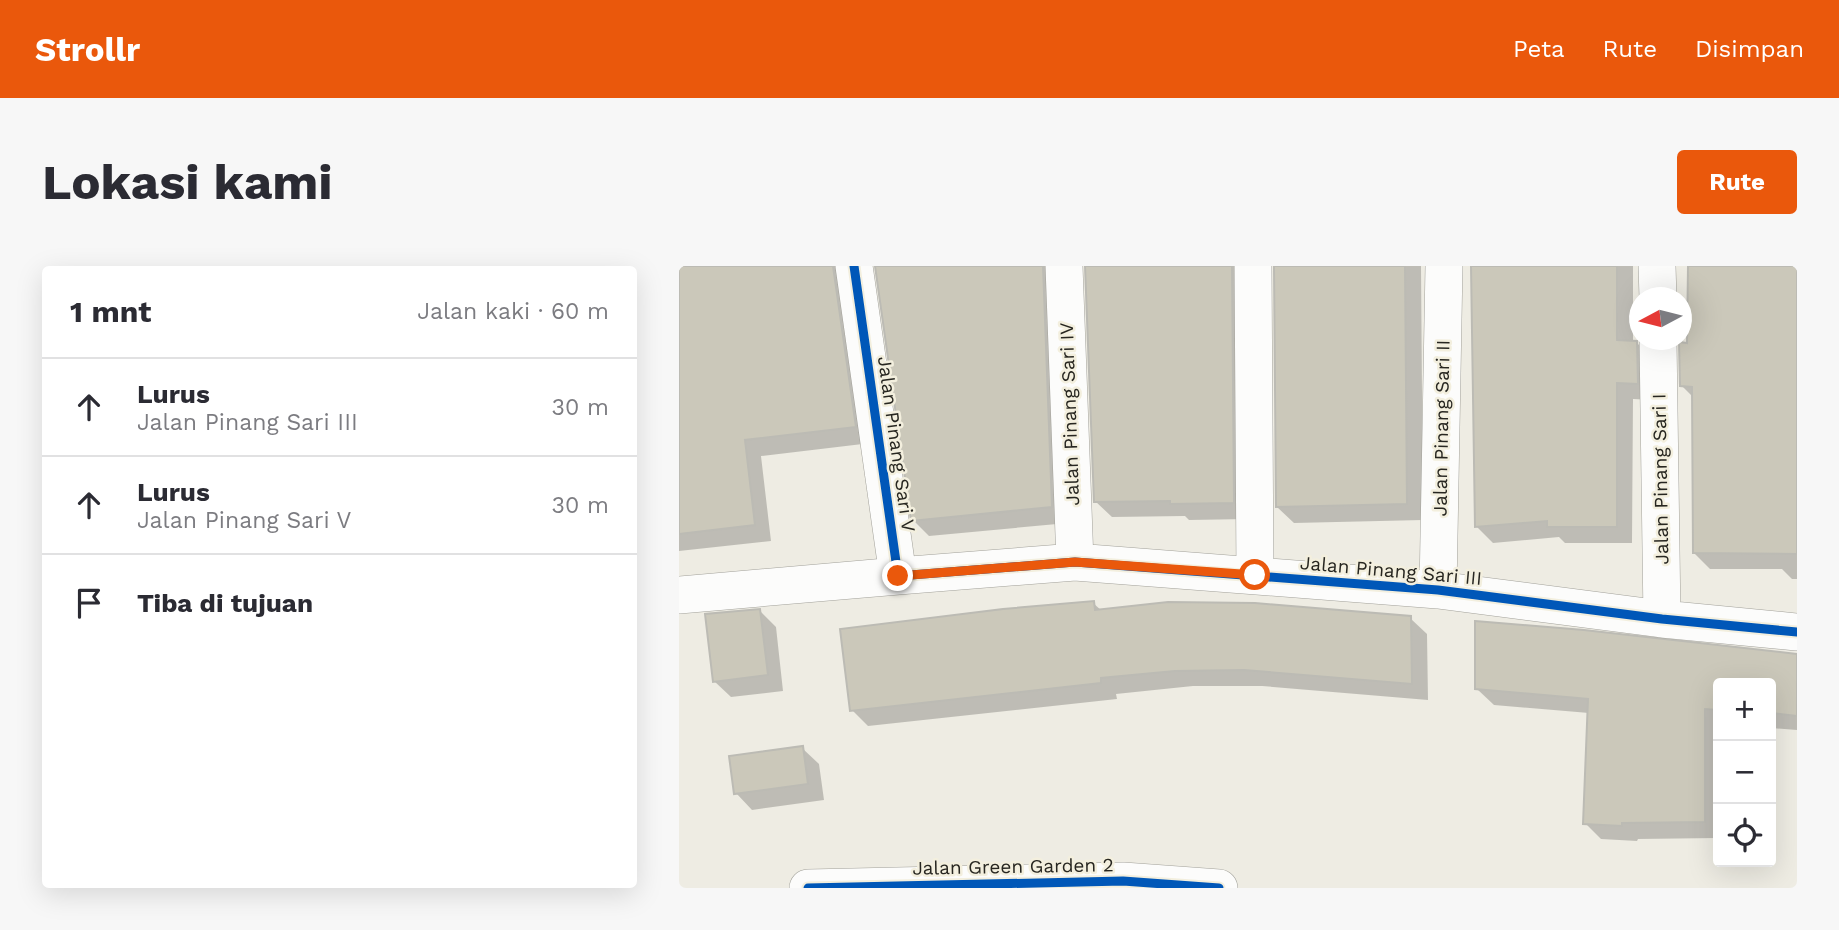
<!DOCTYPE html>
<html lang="id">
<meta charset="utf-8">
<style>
:root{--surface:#fff;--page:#f7f7f7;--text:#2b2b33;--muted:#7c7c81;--line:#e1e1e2;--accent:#ea580c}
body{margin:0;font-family:"Work Sans",sans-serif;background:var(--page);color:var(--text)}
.controls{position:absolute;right:21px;bottom:21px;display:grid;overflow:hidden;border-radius:7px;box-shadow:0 7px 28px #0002}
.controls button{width:63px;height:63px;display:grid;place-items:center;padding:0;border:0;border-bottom:2px solid var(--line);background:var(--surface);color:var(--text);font:35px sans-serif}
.compass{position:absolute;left:950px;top:21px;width:63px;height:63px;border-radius:50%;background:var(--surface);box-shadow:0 7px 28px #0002;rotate:263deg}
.stop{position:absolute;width:21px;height:21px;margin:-16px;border:5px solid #ea580c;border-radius:50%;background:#fff}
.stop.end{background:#ea580c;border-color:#fff;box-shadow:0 2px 7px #0008}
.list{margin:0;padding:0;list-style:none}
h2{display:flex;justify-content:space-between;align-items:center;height:91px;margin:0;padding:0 28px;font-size:30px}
h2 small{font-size:23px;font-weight:400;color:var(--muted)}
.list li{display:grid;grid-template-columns:46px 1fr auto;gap:21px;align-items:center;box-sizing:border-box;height:98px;padding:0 28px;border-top:2px solid var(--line)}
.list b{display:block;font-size:26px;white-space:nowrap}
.list p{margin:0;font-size:23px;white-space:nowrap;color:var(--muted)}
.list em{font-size:23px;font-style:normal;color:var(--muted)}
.icon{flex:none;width:38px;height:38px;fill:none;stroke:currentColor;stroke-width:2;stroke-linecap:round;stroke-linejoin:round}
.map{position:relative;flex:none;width:1118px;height:622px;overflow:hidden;border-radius:7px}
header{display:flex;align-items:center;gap:42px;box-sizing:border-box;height:98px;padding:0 35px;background:var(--accent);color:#fff}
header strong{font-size:33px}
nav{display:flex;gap:38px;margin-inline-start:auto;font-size:24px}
.intro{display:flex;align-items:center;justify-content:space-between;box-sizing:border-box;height:168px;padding:0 42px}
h1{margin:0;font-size:49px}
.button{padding:18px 32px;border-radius:7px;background:var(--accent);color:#fff;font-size:24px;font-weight:700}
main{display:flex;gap:42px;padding:0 42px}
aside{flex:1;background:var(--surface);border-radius:7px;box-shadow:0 7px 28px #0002}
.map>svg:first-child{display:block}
.shadow{fill:#0003}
.building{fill:#cbc8ba;stroke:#bcbbb4;stroke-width:2}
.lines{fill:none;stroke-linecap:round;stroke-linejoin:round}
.street-casing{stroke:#a2a19a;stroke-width:38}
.street{stroke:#fcfcfb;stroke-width:37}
.cycleway-casing{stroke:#f3efde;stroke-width:13}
.cycleway{stroke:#0057b8;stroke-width:9}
.route{stroke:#ea580c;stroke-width:9}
.labels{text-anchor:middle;stroke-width:5;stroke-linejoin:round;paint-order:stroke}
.street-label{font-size:19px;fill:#272620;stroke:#f3efde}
</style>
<header>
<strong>Strollr</strong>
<nav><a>Peta</a><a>Rute</a><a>Disimpan</a></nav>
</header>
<div class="intro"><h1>Lokasi kami</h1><a class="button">Rute</a></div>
<main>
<aside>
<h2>1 mnt<small>Jalan kaki · 60 m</small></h2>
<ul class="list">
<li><svg class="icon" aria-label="ahead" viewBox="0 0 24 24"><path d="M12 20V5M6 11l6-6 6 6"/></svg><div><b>Lurus</b><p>Jalan Pinang Sari III</p></div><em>30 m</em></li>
<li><svg class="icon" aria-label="ahead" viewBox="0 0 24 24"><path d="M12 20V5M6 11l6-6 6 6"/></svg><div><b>Lurus</b><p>Jalan Pinang Sari V</p></div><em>30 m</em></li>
<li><svg class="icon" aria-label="arrive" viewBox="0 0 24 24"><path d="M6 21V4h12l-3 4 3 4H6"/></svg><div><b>Tiba di tujuan</b></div></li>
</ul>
</aside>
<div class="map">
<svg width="1118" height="622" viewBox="0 0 1118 622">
<rect width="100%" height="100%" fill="#eeece3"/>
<path class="shadow" d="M0,0H178L192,177L82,190L92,275L0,285Z
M198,0H388L389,257L250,270L234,254Z
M408,0H578L570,253L510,254L506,250L433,251L416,235Z
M597,0H742L744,254L615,257L598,241Z
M795,0H954V76H957L974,93V134L954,133L953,277H886L880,271L814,277L797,260Z
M1011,0H1118V313H1113L1103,303H1031L1015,287V132L1002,119L1009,78Z
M414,337L423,345L731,352L748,368L749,434L583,420H514L437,428L438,433L189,460L173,444Z
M81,345L97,361L104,425L52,431L35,415Z
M1118,389V464L1092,462V417H1039V572L959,573L958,575L922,573L906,557L910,447L815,439L798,423Z
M123,482L140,498L145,534L73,544L57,527Z"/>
<path class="building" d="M0,0H154L177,161L66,174L76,259L0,268Z
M196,0H364L373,241L232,255Z
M406,0H553L555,237L491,238V235L415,236Z
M595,0H726L728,238L597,241Z
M792,0H938V74L958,75L959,118L938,117V261H868V255L796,261Z
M1009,0H1118V288L1014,287L1013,121L1001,120L1000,76L1008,77Z
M415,335L416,344L489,336L576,337L732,350L733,418L565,404L496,405L422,412V417L171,445L161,363L324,343Z
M81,343L89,409L34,416L26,348Z
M796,355L905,364L1118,388V450L1092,447V417H1039V444L1026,443V556L943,557V560L904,558L909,433L796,423Z
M124,480L129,518L55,528L50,490Z"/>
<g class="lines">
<defs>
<path id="street" d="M175,0L219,310L396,296L759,324L983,353L1118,366
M385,0L396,296
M574,0L576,309
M978,0L979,32
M979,74L983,353
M759,324L765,0
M0,329L219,310
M129,622L444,615L540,622"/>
</defs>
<use href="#street" class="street-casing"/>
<use href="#street" class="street"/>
<defs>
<path id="cycleway" d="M175,0L219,310L396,296L759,324L983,353L1118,366
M129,622L444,615L540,622"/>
</defs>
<use href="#cycleway" class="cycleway-casing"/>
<use href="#cycleway" class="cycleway"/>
</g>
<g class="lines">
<path class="route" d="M219,310L396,296L576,309"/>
</g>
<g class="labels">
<g class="street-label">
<text transform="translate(390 148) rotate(-92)" y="7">Jalan Pinang Sari IV</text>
<text transform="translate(762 162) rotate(-89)" y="7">Jalan Pinang Sari II</text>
<text transform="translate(218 178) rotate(82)" y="7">Jalan Pinang Sari V</text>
<text transform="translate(981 213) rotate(-91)" y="7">Jalan Pinang Sari I</text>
<text transform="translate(712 304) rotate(5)" y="7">Jalan Pinang Sari III</text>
<text transform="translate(334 600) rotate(-1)" y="7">Jalan Green Garden 2</text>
</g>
</g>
</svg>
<div class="controls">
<button>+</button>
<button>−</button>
<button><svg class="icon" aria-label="locate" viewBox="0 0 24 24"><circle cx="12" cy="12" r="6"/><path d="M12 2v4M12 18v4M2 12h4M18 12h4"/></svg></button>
</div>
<svg class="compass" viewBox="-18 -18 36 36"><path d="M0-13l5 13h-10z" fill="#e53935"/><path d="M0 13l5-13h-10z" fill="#7c7c81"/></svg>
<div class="stop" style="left:576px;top:309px"></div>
<div class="stop end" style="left:219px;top:310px"></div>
</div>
</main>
